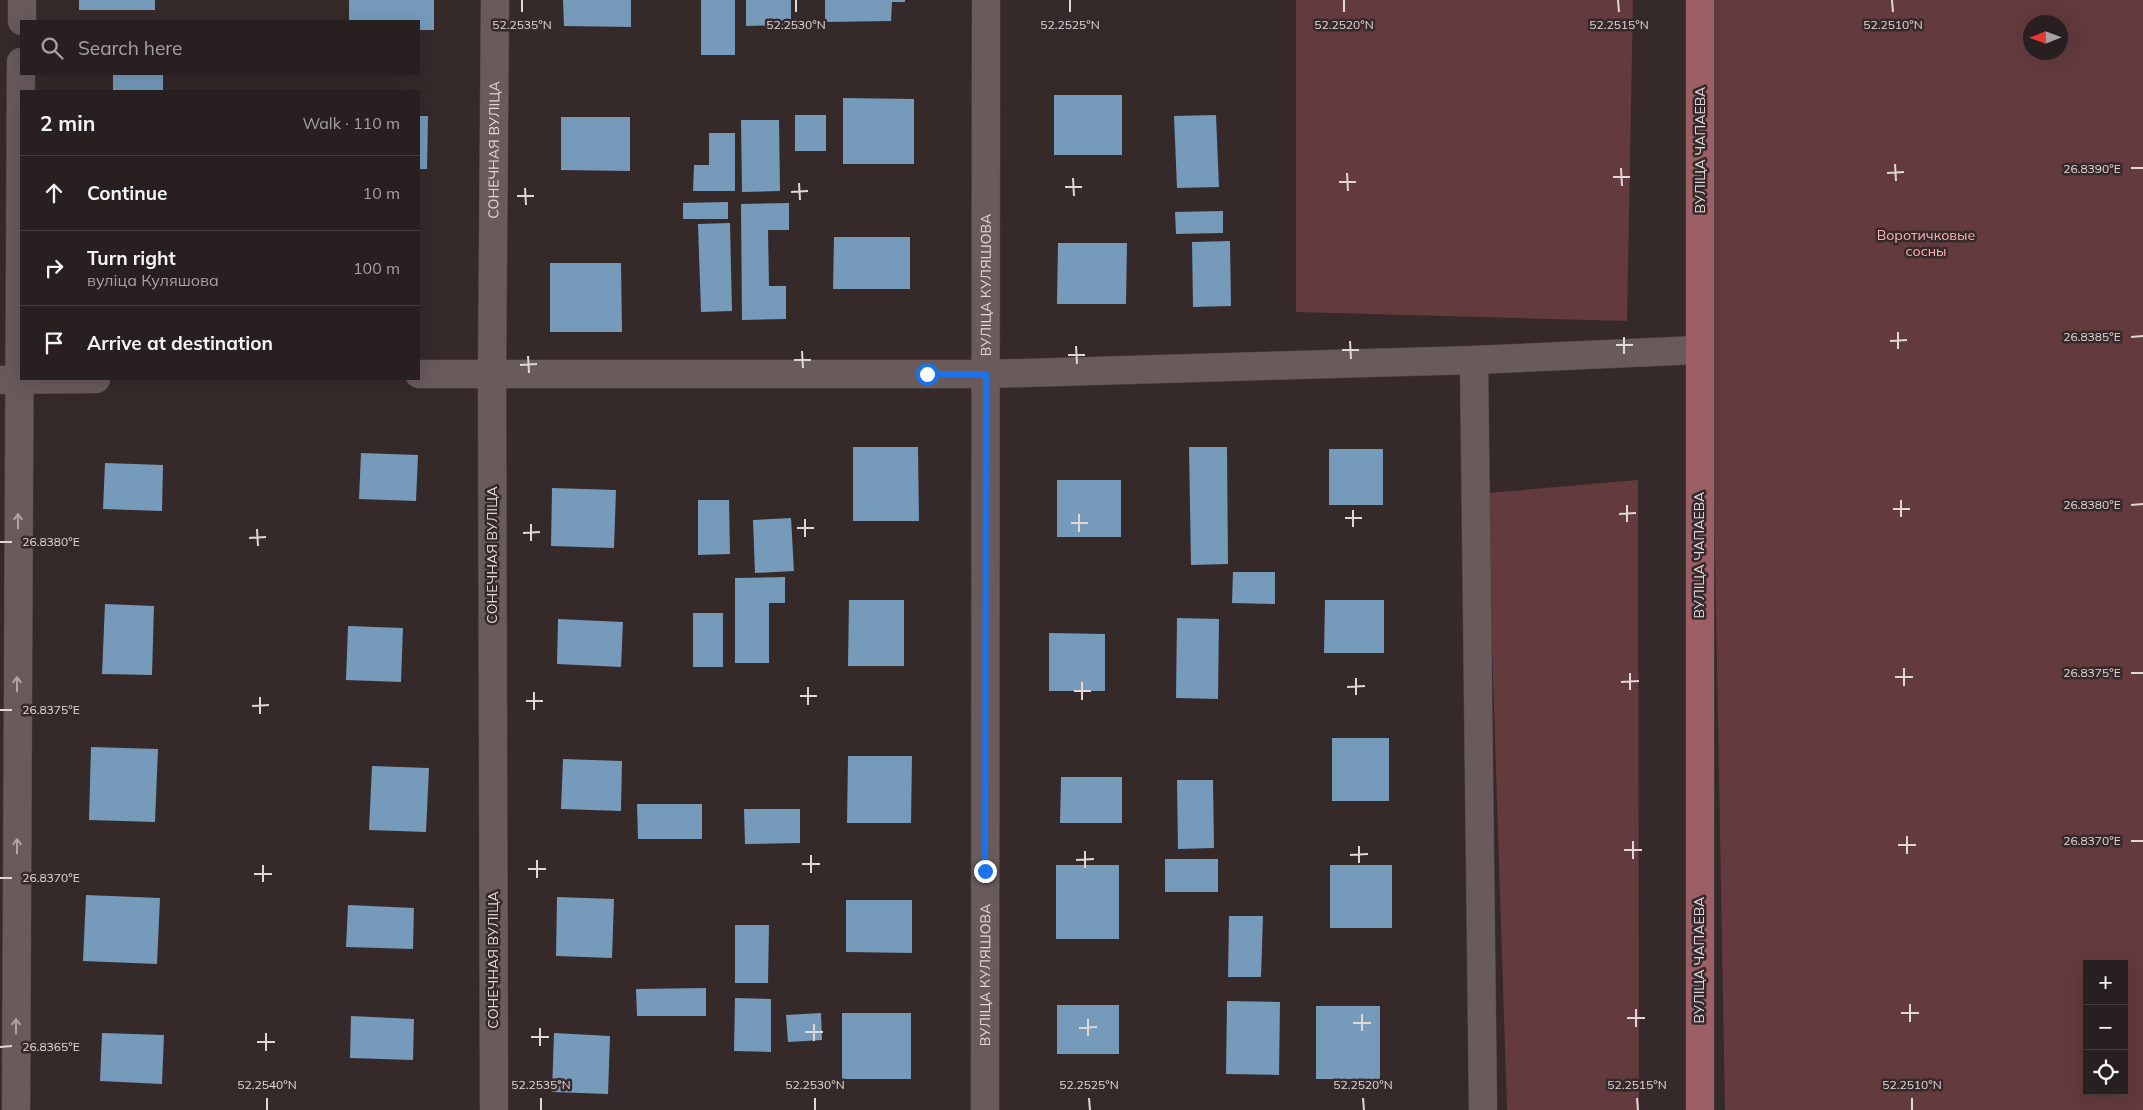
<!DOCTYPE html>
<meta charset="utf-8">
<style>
:root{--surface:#281f20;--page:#302729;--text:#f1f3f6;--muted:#a5a2a5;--line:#443d3e}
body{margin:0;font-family:Mulish,sans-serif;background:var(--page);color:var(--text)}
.controls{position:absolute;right:15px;bottom:15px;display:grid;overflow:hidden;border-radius:0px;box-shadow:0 5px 20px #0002}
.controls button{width:45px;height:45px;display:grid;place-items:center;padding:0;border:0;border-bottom:1px solid var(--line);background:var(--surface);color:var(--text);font:25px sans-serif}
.compass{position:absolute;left:2023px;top:15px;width:45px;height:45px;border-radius:50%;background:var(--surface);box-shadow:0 5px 20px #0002;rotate:269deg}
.stop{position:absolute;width:15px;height:15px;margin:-11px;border:4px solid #1a73e8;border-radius:50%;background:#fff}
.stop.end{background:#1a73e8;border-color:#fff;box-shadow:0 1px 5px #0008}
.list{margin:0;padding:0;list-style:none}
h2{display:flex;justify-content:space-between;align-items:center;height:65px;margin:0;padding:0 20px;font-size:21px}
h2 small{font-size:16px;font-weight:400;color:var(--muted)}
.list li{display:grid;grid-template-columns:32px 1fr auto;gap:15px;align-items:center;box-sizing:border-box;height:75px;padding:0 20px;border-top:1px solid var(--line)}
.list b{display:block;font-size:19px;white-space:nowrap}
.list p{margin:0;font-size:16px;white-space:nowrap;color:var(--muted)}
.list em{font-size:16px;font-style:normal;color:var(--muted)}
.icon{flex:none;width:28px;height:28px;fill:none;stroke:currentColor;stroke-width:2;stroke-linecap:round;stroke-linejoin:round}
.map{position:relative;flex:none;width:2143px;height:1110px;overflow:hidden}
.search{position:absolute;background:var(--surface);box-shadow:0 5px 20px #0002;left:20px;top:20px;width:400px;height:55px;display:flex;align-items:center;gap:12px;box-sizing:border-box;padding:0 18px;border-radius:0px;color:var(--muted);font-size:19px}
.panel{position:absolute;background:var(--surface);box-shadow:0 5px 20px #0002;left:20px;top:90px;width:400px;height:290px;border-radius:0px}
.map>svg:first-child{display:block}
.green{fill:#633a3e;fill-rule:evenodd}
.building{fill:#759aba}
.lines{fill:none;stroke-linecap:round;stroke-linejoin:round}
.minor-casing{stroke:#504545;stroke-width:29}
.major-casing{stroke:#504545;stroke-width:29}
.minor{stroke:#695a5b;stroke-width:28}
.major{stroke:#9c5f65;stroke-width:28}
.oneway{stroke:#b0a5a5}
.route{stroke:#1a73e8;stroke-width:6}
.ticks{fill:none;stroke:#e0d7d7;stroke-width:2}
.labels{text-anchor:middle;stroke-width:5;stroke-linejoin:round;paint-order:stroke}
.street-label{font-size:14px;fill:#e0d7d7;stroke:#36292a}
.park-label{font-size:14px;fill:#feb0b6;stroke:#36292a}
.ticks-label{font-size:12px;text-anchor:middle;fill:#e0d7d7;stroke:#36292a;stroke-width:5;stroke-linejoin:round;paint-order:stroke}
</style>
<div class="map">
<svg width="2143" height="1110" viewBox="0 0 2143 1110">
<rect width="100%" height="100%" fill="#36292a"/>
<path class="green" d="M1296,0H1633L1627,321L1296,312Z
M1709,0H2143V1110H1725L1706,57ZM2030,22H2060V52H2030ZM2087,964H2124V1091H2087Z
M1638,480L1639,1110H1507L1487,493Z"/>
<path class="building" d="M79,0H155V10H79Z
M349,0H434V30H419V21H349Z
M563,0H631V27L564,26Z
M701,0H735V55H701Z
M746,0H791V25L746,26Z
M825,0H905V2H892L891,21L825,22Z
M113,74H163V91H113Z
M1054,95H1122V155H1054Z
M843,98L914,99V164H843Z
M795,115H826V151H795Z
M1216,115L1219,187L1177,188L1174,116Z
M419,116H428L427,169H419Z
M561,117H630V171L561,170Z
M741,120H779L780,191L742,192Z
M709,133H735V191H693L694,165H709Z
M728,202V219H683V203Z
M789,203V230H768L769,286H786V319L742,320L741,204Z
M1223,211V233L1176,234L1175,212Z
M730,223L732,311L701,312L698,224Z
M834,237H910V289H833Z
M1230,241L1231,306L1193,307L1192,242Z
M1058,243H1127L1126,304H1057Z
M550,263H621L622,332H550Z
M853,447H918L919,521H853Z
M1189,447H1227L1228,564L1191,565Z
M1329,449H1383V505H1329Z
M361,453L418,455L416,501L359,499Z
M105,463L163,465L162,511L103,509Z
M1057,480H1121V537H1057Z
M552,488L616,490L614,548L551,546Z
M698,500H729L730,554L698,555Z
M791,518L794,571L755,573L753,520Z
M1233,572H1275V604L1232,603Z
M785,577V603H769V663H735V578Z
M849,600H904V666H848Z
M1325,600H1384V653H1324Z
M105,604L154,606L152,675L102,674Z
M693,613H723V667H693Z
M1177,618L1219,619L1218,699L1176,698Z
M558,619L623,622L621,667L557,664Z
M348,626L403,628L401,682L346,680Z
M1049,633L1105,634V691H1049Z
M1332,738H1389V801H1332Z
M91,747L158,749L155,822L89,820Z
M848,756H912L911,823H847Z
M563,759L622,761L621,811L561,809Z
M372,766L429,768L426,832L369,830Z
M1061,777H1122V823H1060Z
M1177,780H1213L1214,848L1178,849Z
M637,804H702V839H638Z
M744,809H800V843L745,844Z
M1165,859H1218V892H1165Z
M1056,865H1119V939H1056Z
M1330,865H1392V928H1330Z
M86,895L160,898L157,964L83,961Z
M557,897L614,899L612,958L556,956Z
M846,900H912V953L846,952Z
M348,905L414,908L413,949L346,947Z
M1229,916H1263L1261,977H1228Z
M735,925H769L768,983H735Z
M706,988V1016H637L636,989Z
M735,998L771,999V1052L734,1051Z
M1227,1001L1280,1002L1279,1075L1226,1074Z
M1057,1005H1119V1054H1057Z
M1316,1006H1380V1079H1316Z
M821,1013L822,1040L788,1042L786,1015Z
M842,1013H911V1079H842Z
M351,1016L414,1019L413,1060L350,1058Z
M102,1033L164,1035L162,1084L100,1081Z
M554,1033L610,1036L608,1094L552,1092Z"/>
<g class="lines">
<defs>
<g id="minor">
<path d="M22,21V0"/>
<path d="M1474,360L1483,1110"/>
<path d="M419,374H986L1474,360L1698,350"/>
<path d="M0,380L96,379"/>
<path d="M16,1110L21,62"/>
<path id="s1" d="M494,1110L492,373L495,0"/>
<path id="s2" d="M985,1110L986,0"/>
</g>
<path id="major" d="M1700,1110V0"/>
</defs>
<use href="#minor" class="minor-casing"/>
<use href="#major" class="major-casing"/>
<use href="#minor" class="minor"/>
<use href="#major" class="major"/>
</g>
<defs><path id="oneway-shaft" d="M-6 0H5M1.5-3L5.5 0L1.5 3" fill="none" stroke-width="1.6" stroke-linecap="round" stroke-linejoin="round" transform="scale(1.25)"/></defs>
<g class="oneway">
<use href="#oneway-shaft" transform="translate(18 521) rotate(-90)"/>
<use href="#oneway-shaft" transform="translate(17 684) rotate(-90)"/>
<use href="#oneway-shaft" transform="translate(17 846) rotate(-90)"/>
<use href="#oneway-shaft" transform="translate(16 1026) rotate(-90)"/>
</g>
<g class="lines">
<path class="route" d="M927,374H986L985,871"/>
</g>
<path class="ticks" d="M522,0V12M796,0V12M1070,0V12M1344,0V12M1618,0L1619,12M1892,0L1893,12M1895,164L1896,181M1621,168L1622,186M2131,168H2143M1347,173L1348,191M1887,173L1904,172M1613,177H1630M1073,178L1074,196M1339,182H1356M799,183L800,200M1065,187H1082M525,188L526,205M791,192L808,191M517,196H534M1898,332V349M1624,337V354M2131,337L2143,336M1350,341L1351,359M1890,341L1907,340M1616,345H1633M1076,346L1077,364M1342,350H1359M802,351L803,368M1068,355H1085M528,356L529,373M794,360H811M520,365L537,364M1901,500V517M1627,505V522M2131,505L2143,504M1893,509H1910M1353,510V527M1079,514V532M1619,514L1636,513M1345,518H1362M805,519V537M1071,523H1088M531,524V541M797,528H814M257,529L258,546M523,533L540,532M249,538L266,537M0,542H12M1904,668V686M1630,673V690M2131,673H2143M1895,677H1913M1356,678V695M1082,682V700M1621,682L1639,681M808,687V705M1347,687L1365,686M1074,691H1091M534,692V710M800,696H817M260,697V714M526,701H543M252,706L269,705M0,710H12M1907,836V854M1633,841V859M2131,841H2143M1898,845H1916M1359,846V863M1624,850H1642M1085,851V868M811,855V873M1350,855L1368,854M537,860V878M1076,860L1094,859M802,864H820M263,865V882M528,869H546M254,874H272M0,878H12M1910,1004V1022M1636,1009V1027M1901,1013H1919M1362,1014V1031M1627,1018H1645M1088,1019V1036M1353,1023H1371M814,1024V1041M540,1028V1046M1079,1028L1097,1027M805,1032H823M266,1033V1051M531,1037H549M257,1042H275M0,1047L12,1046M267,1098V1110M541,1098V1110M815,1098V1110M1089,1098L1090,1110M1363,1098L1364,1110M1637,1098L1638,1110M1912,1098V1110"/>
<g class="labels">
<g class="street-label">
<text dy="5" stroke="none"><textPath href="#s1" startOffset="960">СОНЕЧНАЯ ВУЛІЦА</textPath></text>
<text transform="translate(1700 150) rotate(-90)" y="5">ВУЛІЦА ЧАПАЕВА</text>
<text dy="5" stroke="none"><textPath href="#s2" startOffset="825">ВУЛІЦА КУЛЯШОВА</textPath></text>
<text transform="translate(492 555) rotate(-90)" y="5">СОНЕЧНАЯ ВУЛІЦА</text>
<text transform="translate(1699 555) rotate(-90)" y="5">ВУЛІЦА ЧАПАЕВА</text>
<text transform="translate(493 960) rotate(-90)" y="5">СОНЕЧНАЯ ВУЛІЦА</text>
<text transform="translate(1699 960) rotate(-90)" y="5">ВУЛІЦА ЧАПАЕВА</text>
<text dy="5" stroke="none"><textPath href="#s2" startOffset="135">ВУЛІЦА КУЛЯШОВА</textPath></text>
</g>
<g class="park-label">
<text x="1926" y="240">Воротичковые<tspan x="1926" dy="16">сосны</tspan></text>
</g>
</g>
<g class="ticks-label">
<text x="522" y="29">52.2535°N</text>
<text x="796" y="29">52.2530°N</text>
<text x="1070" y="29">52.2525°N</text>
<text x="1344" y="29">52.2520°N</text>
<text x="1619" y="29">52.2515°N</text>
<text x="1893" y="29">52.2510°N</text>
<text x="2092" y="173">26.8390°E</text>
<text x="2092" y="341">26.8385°E</text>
<text x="2092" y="509">26.8380°E</text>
<text x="51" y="546">26.8380°E</text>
<text x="2092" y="677">26.8375°E</text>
<text x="51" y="714">26.8375°E</text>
<text x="2092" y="845">26.8370°E</text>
<text x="51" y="882">26.8370°E</text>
<text x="51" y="1051">26.8365°E</text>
<text x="267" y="1089">52.2540°N</text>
<text x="541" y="1089">52.2535°N</text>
<text x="815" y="1089">52.2530°N</text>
<text x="1089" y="1089">52.2525°N</text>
<text x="1363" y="1089">52.2520°N</text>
<text x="1637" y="1089">52.2515°N</text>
<text x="1912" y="1089">52.2510°N</text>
</g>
</svg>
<div class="controls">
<button>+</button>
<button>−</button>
<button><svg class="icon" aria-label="locate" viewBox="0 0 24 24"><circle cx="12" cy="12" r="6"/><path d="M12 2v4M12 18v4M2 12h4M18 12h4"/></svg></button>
</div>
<svg class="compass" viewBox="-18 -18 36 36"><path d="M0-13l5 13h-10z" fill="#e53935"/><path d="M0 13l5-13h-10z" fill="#a5a2a5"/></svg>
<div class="stop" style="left:927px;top:374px"></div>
<div class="stop end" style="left:985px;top:871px"></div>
<div class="search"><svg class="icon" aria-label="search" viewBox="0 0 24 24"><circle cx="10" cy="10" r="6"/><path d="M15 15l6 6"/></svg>Search here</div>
<section class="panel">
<h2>2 min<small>Walk · 110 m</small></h2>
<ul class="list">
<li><svg class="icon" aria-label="ahead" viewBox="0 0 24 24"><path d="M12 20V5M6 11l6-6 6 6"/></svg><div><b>Continue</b></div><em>10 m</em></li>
<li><svg class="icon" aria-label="right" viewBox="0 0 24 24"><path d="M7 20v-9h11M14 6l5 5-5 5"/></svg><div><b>Turn right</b><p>вуліца Куляшова</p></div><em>100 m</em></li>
<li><svg class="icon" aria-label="arrive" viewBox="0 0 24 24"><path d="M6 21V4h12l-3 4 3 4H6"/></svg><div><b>Arrive at destination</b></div></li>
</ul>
</section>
</div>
